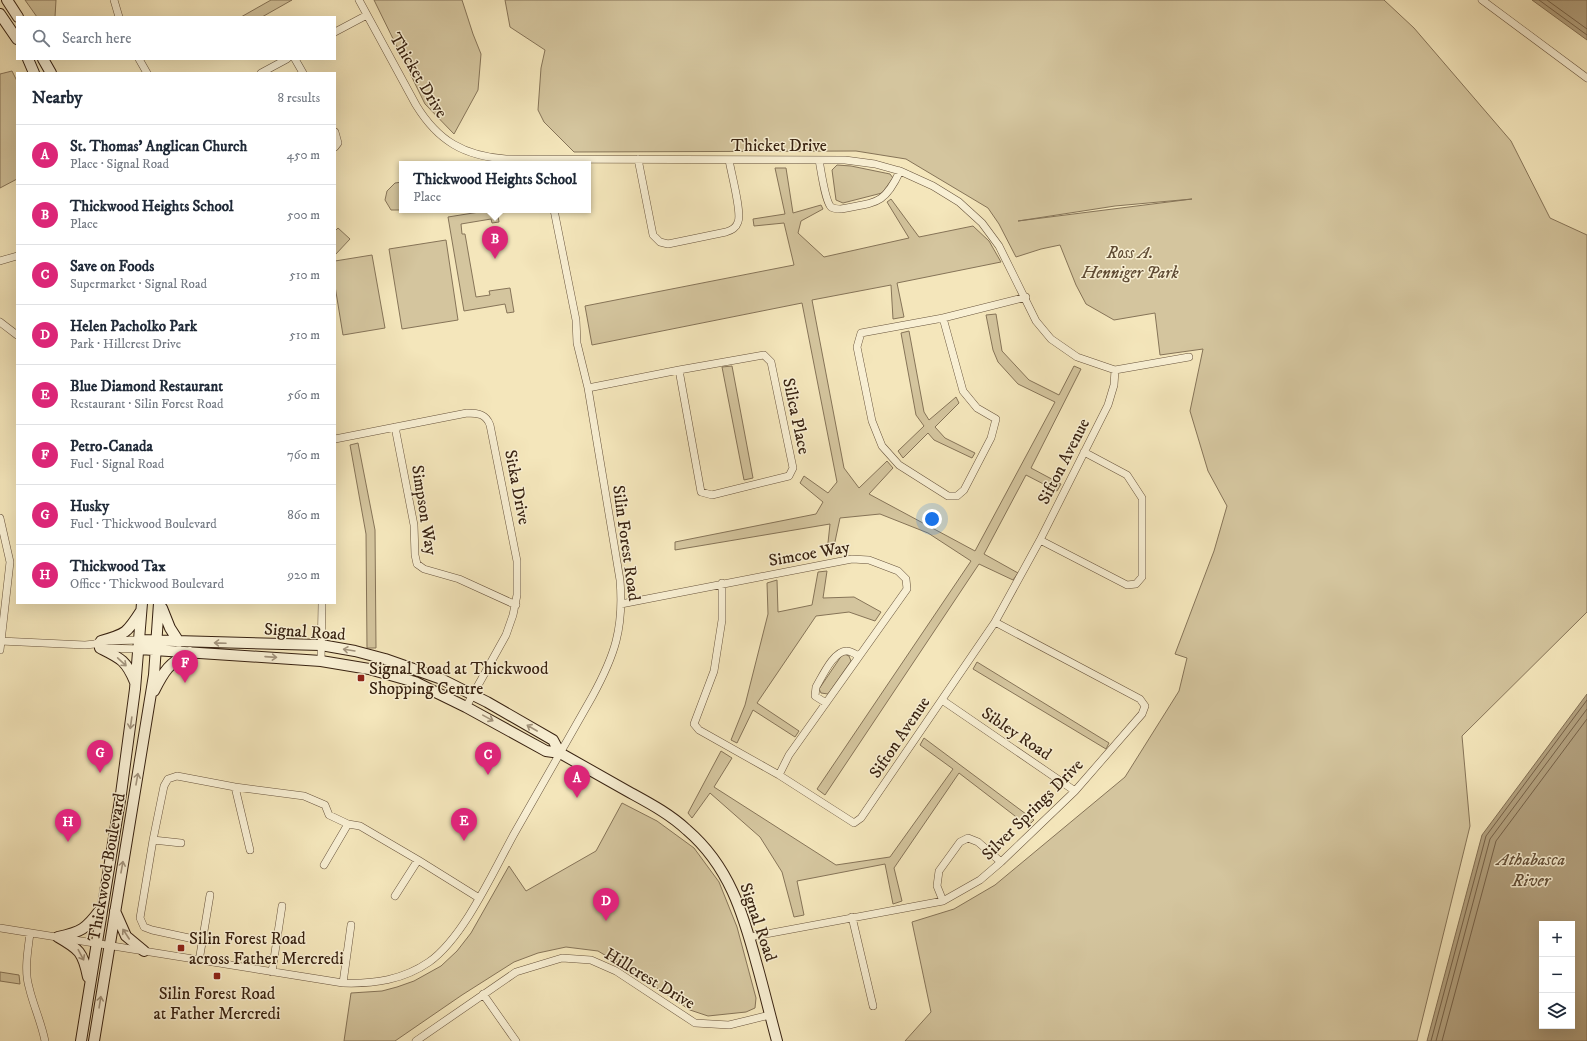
<!DOCTYPE html>
<meta charset="utf-8">
<style>
:root{--surface:#fff;--page:#f6f6f7;--text:#1f2937;--muted:#747a83;--line:#e0e1e3;--accent:#db2777}
body{margin:0;font-family:"IM FELL DW Pica",serif;background:var(--page);color:var(--text)}
.controls{position:absolute;right:12px;bottom:12px;display:grid;overflow:hidden;border-radius:0px;box-shadow:0 4px 16px #0002}
.controls button{width:36px;height:36px;display:grid;place-items:center;padding:0;border:0;border-bottom:1px solid var(--line);background:var(--surface);color:var(--text);font:20px sans-serif}
.you{position:absolute;left:932px;top:519px;width:14px;height:14px;margin:-10px;border:3px solid #fff;border-radius:50%;background:#1a73e8;box-shadow:0 0 0 6px #1a73e833}
.badge{display:grid;place-items:center;width:26px;height:26px;border-radius:50%;background:var(--accent);color:#fff;font-size:13px;font-weight:700}
.pin{position:absolute;translate:-50% -33px;filter:drop-shadow(0 1px 2px #0008)}
.pin::after{content:'';position:absolute;top:21px;width:14px;height:12px;background:inherit;clip-path:polygon(0 0,100% 0,50% 100%)}
.popup{position:absolute;left:399px;top:161px;width:192px;height:52px;box-sizing:border-box;display:grid;place-content:center;border-radius:0px;background:var(--surface);filter:drop-shadow(0 1px 3px #0005);font-size:13px;white-space:nowrap;color:var(--muted)}
.popup b{font-size:15px;color:var(--text)}
.popup::after{content:'';position:absolute;left:50%;top:100%;margin-left:-8px;border:8px solid transparent;border-top-color:var(--surface)}
.list{margin:0;padding:0;list-style:none}
h2{display:flex;justify-content:space-between;align-items:center;height:52px;margin:0;padding:0 16px;font-size:17px}
h2 small{font-size:13px;font-weight:400;color:var(--muted)}
.list li{display:grid;grid-template-columns:26px 1fr auto;gap:12px;align-items:center;box-sizing:border-box;height:60px;padding:0 16px;border-top:1px solid var(--line)}
.list b{display:block;font-size:15px;white-space:nowrap}
.list p{margin:0;font-size:13px;white-space:nowrap;color:var(--muted)}
.list em{font-size:13px;font-style:normal;color:var(--muted)}
.icon{flex:none;width:22px;height:22px;fill:none;stroke:currentColor;stroke-width:2;stroke-linecap:round;stroke-linejoin:round}
.map{position:relative;flex:none;width:1587px;height:1041px;overflow:hidden}
.search{position:absolute;background:var(--surface);box-shadow:0 4px 16px #0002;left:16px;top:16px;width:320px;height:44px;display:flex;align-items:center;gap:10px;box-sizing:border-box;padding:0 14px;border-radius:0px;color:var(--muted);font-size:15px}
.panel{position:absolute;background:var(--surface);box-shadow:0 4px 16px #0002;left:16px;top:72px;width:320px;height:532px;border-radius:0px}
.map>svg:first-child{display:block}
.green{fill:#d4c59e;stroke:#867458;fill-rule:evenodd}
.water{fill:#b4a381;stroke:#826f54;fill-rule:evenodd}
.lines{fill:none;stroke-linecap:round;stroke-linejoin:round}
.shore{stroke:#766249;stroke-width:1}
.street-casing{stroke:#67533c;stroke-width:8}
.secondary-casing{stroke:#382211;stroke-width:12}
.street{stroke:#f8efd3;stroke-width:7}
.secondary{stroke:#f8efd3;stroke-width:10}
.oneway{stroke:#a2937c}
.poi-dot{fill:#8f2418;stroke:#f8efd3;stroke-width:1.5}
.labels{text-anchor:middle;stroke-width:3;stroke-linejoin:round;paint-order:stroke}
.street-label{font-size:17px;fill:#382211;stroke:#f8efd3}
.park-label{font-size:17px;font-style:italic;fill:#5f4b34;stroke:#f8efd3}
.poi-label{font-size:17px;fill:#382211;stroke:#f8efd3;text-anchor:start}
.water-label{font-size:18px;font-style:italic;fill:#634f38;stroke:#f8efd3}
</style>
<div class="map">
<svg width="1587" height="1041" viewBox="0 0 1587 1041">
<rect width="100%" height="100%" fill="#f4e6bb"/>
<filter id="stains"><feTurbulence type="fractalNoise" baseFrequency=".005" numOctaves="4"/><feColorMatrix values="0 0 0 0 .2 0 0 0 0 .09 0 0 0 0 .02 0 0 0 .5 -.17"/></filter>
<radialGradient id="worn" r=".72"><stop offset=".6" stop-color="#630" stop-opacity="0"/><stop offset="1" stop-color="#630" stop-opacity=".3"/></radialGradient>
<path class="green" d="M25,0H56L55,17H37Z
M271,0H292L262,17H241Z
M374,0H462L473,34L481,54L478,90L454,134L425,104Z
M505,0H1384L1414,28L1511,141L1550,218L1587,235V612L1462,736L1470,826L1417,1041H905L931,1012L912,922L954,909L995,885L1125,777L1179,691L1187,658L1175,654L1214,551L1227,506L1208,471L1190,411L1203,349L1160,355L1155,313L1114,320L1086,304L1076,285L1060,245L1041,249L1016,257L999,224L988,208L906,159L856,151L574,152L544,122L538,110L541,68L545,50L510,27ZM1192,199L1018,221L1115,206Z
M12,71L17,81V179L0,188V74Z
M837,165L851,166L890,174L893,178L882,193L843,203L836,200L832,170Z
M775,168H786L793,213L821,205L823,209L801,221L798,233L824,257L909,238L887,202L891,199L919,237L973,226L989,241L1001,262L897,283L904,317L893,319L891,285L812,300L844,468L859,488L887,461L893,468L869,494L975,551L1055,402L1018,384L998,362L993,350L986,315L996,314L1002,351L1029,380L1059,395L1074,366L1081,369L1031,468L1061,484L1057,491L1026,475L984,554L1018,573L1013,580L979,564L825,795L817,789L971,561L928,533L880,514L840,518L833,551L827,552L830,524L675,550V542L816,514L823,502L800,483L804,476L828,493L837,482L802,303L592,345L585,306L794,265L784,223L754,226L753,219L785,214Z
M402,182V210H391L385,200L387,191L395,183Z
M492,210H497L499,222L492,223L491,219L461,224L462,234H465L476,297L490,295L489,291L510,288L514,312L507,313L505,304L464,311L448,217Z
M338,228L350,239L335,255V231Z
M446,240L458,320L402,329L389,249Z
M372,255L385,328L343,335L335,286V261Z
M909,331L924,412L929,420L956,397L959,403L935,427L945,438L975,453L972,458L934,440L928,433L903,458L898,451L924,426L916,415L901,333Z
M732,366L753,478L744,480L722,367Z
M358,443L375,530L376,648H367L366,534L350,445Z
M827,571L823,598L854,597L881,612L875,621L849,612L816,616L757,703L799,731L795,737L753,710L737,743L731,740L745,705L768,614L767,583L777,580L778,612L812,605L818,572Z
M844,654L849,656L851,661L828,694L821,693L819,689L842,655Z
M977,662L1109,743L1106,749L973,669Z
M924,738L1034,820L1028,826L959,773L894,868L902,901L893,904L885,864L797,881L804,915L794,917L782,872L760,837L710,793L692,818L688,813L721,751L732,758L714,787L836,865L890,857L953,769L920,745Z
M622,803L657,821L694,848L719,882L737,927L756,998L755,1008L746,1012L708,1016L690,1010L630,970L598,951L566,947L538,953L514,962L462,995L395,1041H344L351,993L382,991L397,987L414,981L441,966L457,951L471,933L509,866L526,891L596,851Z
M0,972L19,975L20,984L0,981Z"/>
<path class="water" d="M1532,0H1587V40Z
M1587,694V1041H1427L1482,835ZM1542,924H1572V1026H1542Z"/>
<g class="lines">
<path class="shore" d="M1539,0L1587,35
M1547,0L1587,29
M1431,1041L1486,836L1587,700
M1436,1041L1490,839L1587,709
M1442,1041L1496,841L1587,719"/>
<defs>
<path id="street" d="M114,0L119,17
M359,0L416,105C438,141 464,156 506,159L845,160L875,164L900,171L933,186L959,202L982,223L999,246L1036,321L1051,339L1077,357L1115,370L1189,357
M1482,0L1587,78
M335,32L367,15
M139,59L147,73
M295,59L303,73
M261,73L287,59
M335,132L338,143L335,147
M638,159L653,235L660,242L668,244L726,232C732,230 736,228 738,222C742,213 731,172 729,160
M819,160C821,170 825,201 831,207C834,209 837,209 841,209C875,202 884,206 900,171
M0,261L17,256
M943,318L963,391L977,408L996,419L991,438L964,490L957,496H948L899,465L882,446L872,421L857,347L861,333L943,318L1026,297
M0,322L17,335
M588,388L679,370L764,355L771,362L793,468L789,476L712,495L701,492L679,370
M395,427L414,525L415,555L417,564L424,569L459,579L516,605
M335,439L467,413C478,413 486,414 490,425L517,561V595L513,615L506,635L466,707
M0,518L10,562L0,650
M1040,540L1127,585L1136,584L1142,577V498L1127,475L1084,452
M722,583V620L714,671L694,724L699,730L779,775L854,823L861,818L995,622L1040,540L1108,405L1114,385L1115,370
M621,604L852,559L869,560L898,571L906,579L907,589L789,755L779,775
M0,641L85,645L95,644L101,641L140,640
M104,648L139,649
M321,661L322,603
M942,700L1075,791
M826,703L815,696L816,687C822,677 834,650 847,651C851,651 855,654 859,656
M235,787L250,850
M153,840L181,843
M324,865L348,824
M395,896L418,860
M943,901L937,886L939,871L960,842L968,838L978,842L1001,862
M852,917L873,1006
M0,928L343,983C374,984 403,980 429,962C464,937 493,872 514,834C540,788 566,742 592,697C615,655 624,628 620,580L588,388L577,343L576,320L554,210
M30,933C28,950 24,970 29,987C33,1005 41,1021 45,1041
M750,937L943,901L980,880L1001,862L1075,791L1142,714L1145,706L1140,699L995,622
M203,941L152,930L144,927L140,918L153,840L164,786L168,779L177,776L235,787L304,796L325,805L329,815L348,824L360,826L418,860L479,898
M199,961L210,895
M272,972L282,906
M343,983L351,925
M483,994L516,1041
M416,1041L516,972L562,958L591,960L616,971L695,1023L729,1025L770,1015"/>
<path id="secondary" d="M7,0L18,17
M0,14L17,39
M28,59L34,73
M43,59L51,73
M162,608L170,628L179,642
M140,640L321,645L355,651L385,659L439,678L487,702L553,740L560,753
M101,641C126,634 127,633 141,611
M100,648C120,658 126,660 135,682
M139,649L321,661L369,669L415,682L466,707L546,751L560,753C583,766 606,779 629,792C649,803 670,814 687,830C729,866 743,913 757,965C764,990 770,1015 777,1041
M154,691C164,671 169,663 190,652
M115,911L126,936L144,951
M58,937C79,949 83,952 88,977
M58,937C81,932 86,929 100,910
M81,1041L121,794L135,689L142,603
M94,1041L154,675L159,603"/>
</defs>
<use href="#street" class="street-casing"/>
<use href="#secondary" class="secondary-casing"/>
<use href="#street" class="street"/>
<use href="#secondary" class="secondary"/>
</g>
<defs><path id="oneway-shaft" d="M-6 0H5M1.5-3L5.5 0L1.5 3" fill="none" stroke-width="1.6" stroke-linecap="round" stroke-linejoin="round"/></defs>
<g class="oneway">
<use href="#oneway-shaft" transform="translate(220 643) rotate(-178)"/>
<use href="#oneway-shaft" transform="translate(349 650) rotate(-171)"/>
<use href="#oneway-shaft" transform="translate(271 657) rotate(4)"/>
<use href="#oneway-shaft" transform="translate(122 662) rotate(43)"/>
<use href="#oneway-shaft" transform="translate(488 718) rotate(29)"/>
<use href="#oneway-shaft" transform="translate(131 723) rotate(98)"/>
<use href="#oneway-shaft" transform="translate(532 728) rotate(-150)"/>
<use href="#oneway-shaft" transform="translate(137 779) rotate(-80)"/>
<use href="#oneway-shaft" transform="translate(122 867) rotate(-80)"/>
<use href="#oneway-shaft" transform="translate(126 934) rotate(-123)"/>
<use href="#oneway-shaft" transform="translate(81 955) rotate(62)"/>
<use href="#oneway-shaft" transform="translate(100 1002) rotate(-81)"/>
</g>
<g class="poi-dot">
<rect x="357" y="674" width="8" height="8" rx="2"/>
<rect x="177" y="944" width="8" height="8" rx="2"/>
<rect x="213" y="972" width="8" height="8" rx="2"/>
</g>
<g class="labels">
<g class="street-label">
<text transform="translate(419 75) rotate(59)" y="6">Thicket Drive</text>
<text x="779" y="151">Thicket Drive</text>
<text transform="translate(797 416) rotate(78)" y="6">Silica Place</text>
<text transform="translate(1063 461) rotate(-63)" y="6">Sifton Avenue</text>
<text transform="translate(518 487) rotate(79)" y="6">Sitka Drive</text>
<text transform="translate(425 510) rotate(81)" y="6">Simpson Way</text>
<text transform="translate(627 543) rotate(82)" y="6">Silin Forest Road</text>
<text transform="translate(809 553) rotate(-10)" y="6">Simcoe Way</text>
<text transform="translate(305 631) rotate(4)" y="6">Signal Road</text>
<text transform="translate(1017 733) rotate(34)" y="6">Sibley Road</text>
<text transform="translate(899 737) rotate(-56)" y="6">Sifton Avenue</text>
<text transform="translate(1032 809) rotate(-45)" y="6">Silver Springs Drive</text>
<text transform="translate(106 867) rotate(-80)" y="6">Thickwood Boulevard</text>
<text transform="translate(759 922) rotate(71)" y="6">Signal Road</text>
<text transform="translate(650 978) rotate(31)" y="6">Hillcrest Drive</text>
</g>
<g class="park-label">
<text x="1130" y="258">Ross A.<tspan x="1130" dy="20">Henniger Park</tspan></text>
</g>
<g class="poi-label">
<text x="369" y="674">Signal Road at Thickwood<tspan x="369" dy="20">Shopping Centre</tspan></text>
<text x="189" y="944">Silin Forest Road<tspan x="189" dy="20">across Father Mercredi</tspan></text>
<text x="217" y="999" text-anchor="middle">Silin Forest Road<tspan x="217" dy="20">at Father Mercredi</tspan></text>
</g>
<g class="water-label">
<text x="1531" y="865">Athabasca<tspan x="1531" dy="21">River</tspan></text>
</g>
</g>
<rect width="100%" height="100%" filter="url(#stains)"/>
<rect width="100%" height="100%" fill="url(#worn)"/>
</svg>
<div class="controls">
<button>+</button>
<button>−</button>
<button><svg class="icon" aria-label="layers" viewBox="0 0 24 24"><path d="M12 4l9 5-9 5-9-5zM3 14l9 5 9-5"/></svg></button>
</div>
<div class="you"></div>
<div class="pin badge" style="left:577px;top:798px">A</div>
<div class="pin badge" style="left:495px;top:259px">B</div>
<div class="popup"><b>Thickwood Heights School</b>Place</div>
<div class="pin badge" style="left:488px;top:775px">C</div>
<div class="pin badge" style="left:606px;top:921px">D</div>
<div class="pin badge" style="left:464px;top:841px">E</div>
<div class="pin badge" style="left:185px;top:683px">F</div>
<div class="pin badge" style="left:100px;top:773px">G</div>
<div class="pin badge" style="left:68px;top:842px">H</div>
<div class="search"><svg class="icon" aria-label="search" viewBox="0 0 24 24"><circle cx="10" cy="10" r="6"/><path d="M15 15l6 6"/></svg>Search here</div>
<section class="panel">
<h2>Nearby<small>8 results</small></h2>
<ul class="list">
<li><span class="badge">A</span><div><b>St. Thomas’ Anglican Church</b><p>Place · Signal Road</p></div><em>450 m</em></li>
<li><span class="badge">B</span><div><b>Thickwood Heights School</b><p>Place</p></div><em>500 m</em></li>
<li><span class="badge">C</span><div><b>Save on Foods</b><p>Supermarket · Signal Road</p></div><em>510 m</em></li>
<li><span class="badge">D</span><div><b>Helen Pacholko Park</b><p>Park · Hillcrest Drive</p></div><em>510 m</em></li>
<li><span class="badge">E</span><div><b>Blue Diamond Restaurant</b><p>Restaurant · Silin Forest Road</p></div><em>560 m</em></li>
<li><span class="badge">F</span><div><b>Petro-Canada</b><p>Fuel · Signal Road</p></div><em>760 m</em></li>
<li><span class="badge">G</span><div><b>Husky</b><p>Fuel · Thickwood Boulevard</p></div><em>860 m</em></li>
<li><span class="badge">H</span><div><b>Thickwood Tax</b><p>Office · Thickwood Boulevard</p></div><em>920 m</em></li>
</ul>
</section>
</div>
